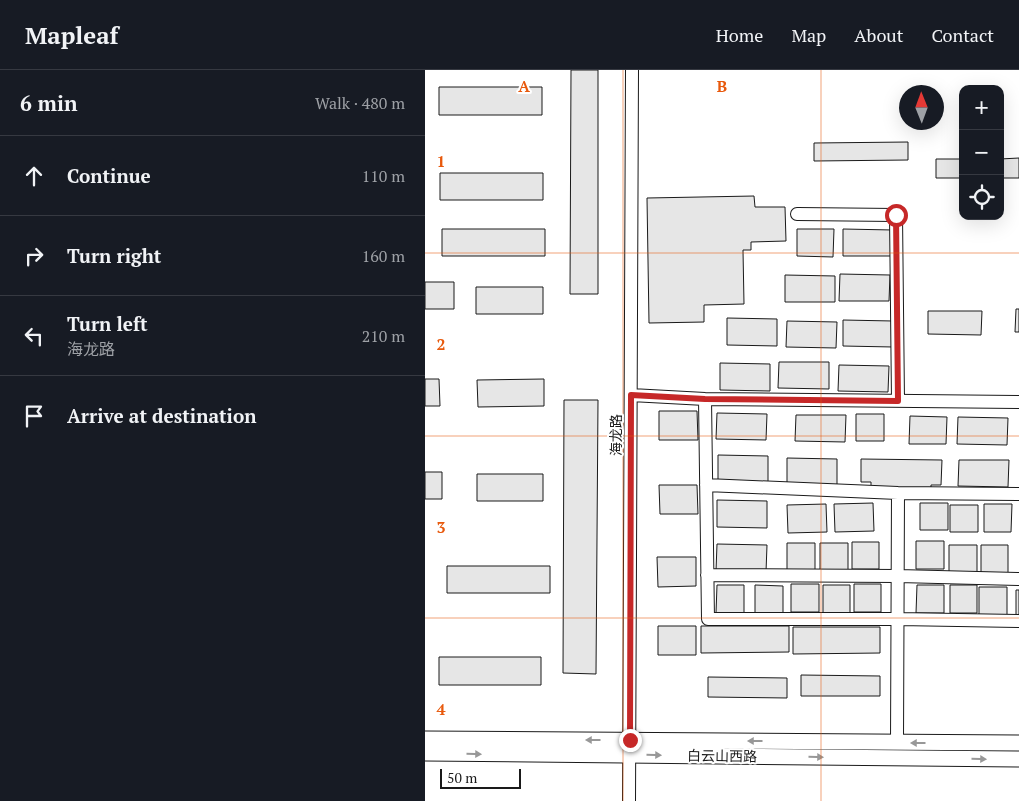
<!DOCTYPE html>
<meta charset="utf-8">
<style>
:root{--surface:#171b24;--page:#20242c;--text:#f1f3f6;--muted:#9ea1a6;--line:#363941}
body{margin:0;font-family:"PT Serif","Noto Sans SC",serif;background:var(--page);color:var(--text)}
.controls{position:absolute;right:15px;top:15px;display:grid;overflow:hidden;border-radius:10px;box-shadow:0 5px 20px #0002}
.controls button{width:45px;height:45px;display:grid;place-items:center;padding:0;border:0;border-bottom:1px solid var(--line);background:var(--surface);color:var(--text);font:25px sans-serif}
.compass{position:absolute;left:474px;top:15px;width:45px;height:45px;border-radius:50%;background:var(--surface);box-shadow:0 5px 20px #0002;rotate:359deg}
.scale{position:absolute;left:15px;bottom:12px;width:81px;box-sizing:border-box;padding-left:5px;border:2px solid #1a1a1a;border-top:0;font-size:14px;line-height:18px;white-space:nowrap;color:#1a1a1a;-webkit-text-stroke:4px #fff;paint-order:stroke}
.stop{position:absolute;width:15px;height:15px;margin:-11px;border:4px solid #c62828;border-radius:50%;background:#fff}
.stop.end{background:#c62828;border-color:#fff;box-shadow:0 1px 5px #0008}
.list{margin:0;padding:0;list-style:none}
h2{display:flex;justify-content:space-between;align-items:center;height:65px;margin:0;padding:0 20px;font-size:21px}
h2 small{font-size:16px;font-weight:400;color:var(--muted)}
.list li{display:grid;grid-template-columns:32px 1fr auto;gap:15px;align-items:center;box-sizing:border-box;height:80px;padding:0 20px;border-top:1px solid var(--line)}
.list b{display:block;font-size:19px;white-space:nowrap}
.list p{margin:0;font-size:16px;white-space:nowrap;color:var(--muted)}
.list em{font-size:16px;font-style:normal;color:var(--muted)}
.icon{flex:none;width:28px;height:28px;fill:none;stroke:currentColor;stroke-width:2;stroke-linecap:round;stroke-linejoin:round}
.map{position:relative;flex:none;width:594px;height:731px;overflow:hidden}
header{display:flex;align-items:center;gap:30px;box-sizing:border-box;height:70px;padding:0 25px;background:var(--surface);border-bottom:1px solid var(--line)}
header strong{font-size:24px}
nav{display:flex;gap:28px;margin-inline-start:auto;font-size:18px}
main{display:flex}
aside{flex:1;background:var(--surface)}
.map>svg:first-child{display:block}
.building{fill:#e6e6e6;stroke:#1a1a1a}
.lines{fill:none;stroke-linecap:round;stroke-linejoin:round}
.minor-casing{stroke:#1a1a1a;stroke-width:14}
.major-casing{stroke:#1a1a1a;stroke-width:17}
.minor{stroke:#fff;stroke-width:12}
.major{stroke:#fff;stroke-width:15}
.oneway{fill:#989898}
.route{stroke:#c62828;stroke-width:6}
.grid{fill:none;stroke:#e8590c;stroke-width:1;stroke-opacity:0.55}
.labels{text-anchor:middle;stroke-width:4;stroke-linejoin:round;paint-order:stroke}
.street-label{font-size:14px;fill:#1a1a1a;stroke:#fff}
.grid-label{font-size:16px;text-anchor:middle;font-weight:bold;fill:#e8590c;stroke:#fff;stroke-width:4;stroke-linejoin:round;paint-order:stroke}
</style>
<header>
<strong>Mapleaf</strong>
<nav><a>Home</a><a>Map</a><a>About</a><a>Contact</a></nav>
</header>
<main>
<aside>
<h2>6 min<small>Walk · 480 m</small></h2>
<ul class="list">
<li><svg class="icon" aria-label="ahead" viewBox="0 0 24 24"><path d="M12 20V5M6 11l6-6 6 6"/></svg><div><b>Continue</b></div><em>110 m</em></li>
<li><svg class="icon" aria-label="right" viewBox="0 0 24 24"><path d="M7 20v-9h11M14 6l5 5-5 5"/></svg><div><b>Turn right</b></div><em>160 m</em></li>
<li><svg class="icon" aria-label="left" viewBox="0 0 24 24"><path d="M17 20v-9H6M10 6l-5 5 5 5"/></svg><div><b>Turn left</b><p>海龙路</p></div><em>210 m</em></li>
<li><svg class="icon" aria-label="arrive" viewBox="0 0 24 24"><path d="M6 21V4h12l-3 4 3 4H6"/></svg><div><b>Arrive at destination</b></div></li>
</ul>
</aside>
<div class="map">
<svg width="594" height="731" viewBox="0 0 594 731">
<rect width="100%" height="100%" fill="#fff"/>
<path class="building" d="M146,0H173V224H145Z
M14,17H117V45H14Z
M483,72V90L389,91V73Z
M594,88V108H575V89Z
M511,89H538V108H511Z
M15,103H118V130H15Z
M329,126L330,137H360L361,171L326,172V180H318L319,234L279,235V252L224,253L222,128Z
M17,159H120V186H17Z
M372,159H409L408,187L372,186Z
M418,159L468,160V186H418Z
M415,204L465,205L464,231H414Z
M360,205L410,206V232H360Z
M0,212H29V239H0Z
M51,217H118V244H51Z
M591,239H594V262H590Z
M503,241H557L556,265L503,264Z
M302,248L352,249V276L302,275Z
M418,250L468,251V277L418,276Z
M362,251L412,252L411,278L361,277Z
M354,292H404V319L353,318Z
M295,293L345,294V321L295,320Z
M414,295L464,296L463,322L413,321Z
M0,309H14L15,336H0Z
M119,309V336L53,337L52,310Z
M139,330H173L171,604L138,603Z
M234,341H272L273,370H234Z
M292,343L342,344L341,370L291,369Z
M431,344H459V371H431Z
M371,345H421L420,372L370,371Z
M485,346L522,347L521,374H484Z
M533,347L583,348L582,375L532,374Z
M293,385L343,386V413L293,412Z
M362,388L412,389V415H362Z
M436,389L517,390L516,415H506V419H446V412H436Z
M534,390H584L583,417L533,416Z
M0,402H17V429H0Z
M52,404H118V431H52Z
M234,415H272L273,444H235Z
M292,430L342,431V458L292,457Z
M448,433L449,461L410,462L409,434Z
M495,433H523V460H495Z
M401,434L402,462L363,463L362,435Z
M559,434H587L586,462H559Z
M525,435H553V462H525Z
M491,471H519V499H491Z
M427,472H454V499H427Z
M362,473H390V501H362Z
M395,473H423V501L395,500Z
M292,474L342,475L341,502L291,501Z
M524,475H552V502H524Z
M556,475H583V503H556Z
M232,487H271V516L233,517Z
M22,496H125V523H22Z
M366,514H394V542H366Z
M429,514H456V542H429Z
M292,515H319V543H291Z
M330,515L358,516V543H330Z
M398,515H425V543H398Z
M492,515H519V543H491Z
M525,515H552V543H525Z
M554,517H582V545H554Z
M591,520H594V547H591Z
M233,556H271V585H233Z
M276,556H364V582L276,583Z
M368,557H455V583L368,584Z
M14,587H116V615H14Z
M376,605L455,606V626H376Z
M283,607L362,608V628L283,627Z"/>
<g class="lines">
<defs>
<path id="minor" d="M372,144L471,145L473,331
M206,325L280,329L594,332
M280,329L283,549H473L594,551
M281,415L473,423L594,424
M282,505L473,506L594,509
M472,672L473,423
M204,731L207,0"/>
<path id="major" d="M0,669L594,673
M0,683L594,689"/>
</defs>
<use href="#minor" class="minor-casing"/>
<use href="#major" class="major-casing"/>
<use href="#minor" class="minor"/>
<use href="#major" class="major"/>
</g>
<defs><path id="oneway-solid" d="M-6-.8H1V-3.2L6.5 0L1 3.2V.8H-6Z" transform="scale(1.25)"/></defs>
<g class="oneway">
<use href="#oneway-solid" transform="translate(168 670) rotate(-180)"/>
<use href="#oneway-solid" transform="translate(330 671) rotate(-180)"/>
<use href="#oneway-solid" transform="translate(493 673) rotate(-180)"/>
<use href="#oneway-solid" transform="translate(49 684) rotate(1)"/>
<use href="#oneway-solid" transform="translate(229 685) rotate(1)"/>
<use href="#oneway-solid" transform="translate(391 687) rotate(1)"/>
<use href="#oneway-solid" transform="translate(554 689) rotate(1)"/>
</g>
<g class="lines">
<path class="route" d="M205,670L206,325L280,329L473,331L471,145"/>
</g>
<path class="grid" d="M198,0V731M396,0V731M0,183H594M0,366H594M0,548H594"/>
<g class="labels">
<g class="street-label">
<text transform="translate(191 365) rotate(-90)" y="5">海龙路</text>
<text transform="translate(297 686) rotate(1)" y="5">白云山西路</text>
</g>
</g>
<g class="grid-label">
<text x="99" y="22">A</text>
<text x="297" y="22">B</text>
<text x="16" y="97">1</text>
<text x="16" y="280">2</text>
<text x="16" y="463">3</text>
<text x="16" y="645">4</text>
</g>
</svg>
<div class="controls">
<button>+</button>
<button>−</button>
<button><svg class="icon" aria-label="locate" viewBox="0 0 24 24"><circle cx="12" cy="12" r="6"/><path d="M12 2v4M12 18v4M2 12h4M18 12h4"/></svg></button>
</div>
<svg class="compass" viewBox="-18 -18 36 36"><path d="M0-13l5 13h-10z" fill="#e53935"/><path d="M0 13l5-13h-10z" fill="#9ea1a6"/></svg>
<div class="scale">50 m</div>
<div class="stop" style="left:471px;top:145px"></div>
<div class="stop end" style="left:205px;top:670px"></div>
</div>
</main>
